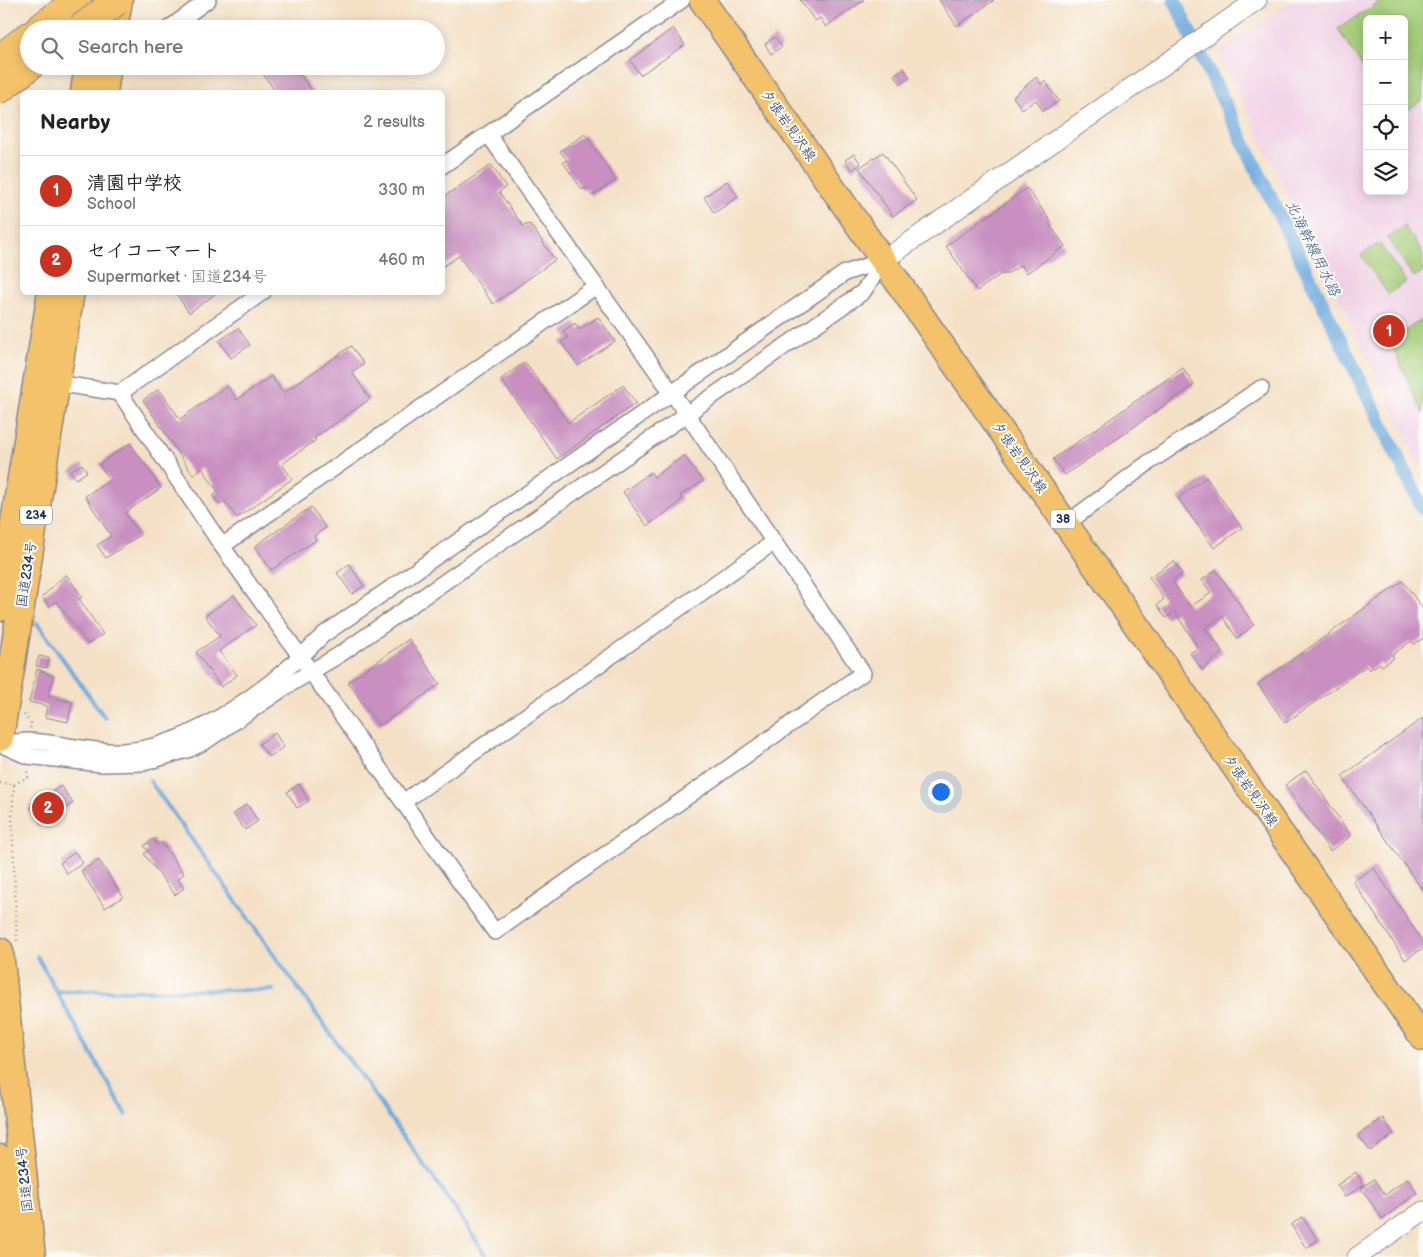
<!DOCTYPE html>
<meta charset="utf-8">
<style>
:root{--surface:#fff;--page:#f6f6f6;--text:#222;--muted:#767676;--line:#e0e0e0;--accent:#c8321e}
body{margin:0;font-family:"Balsamiq Sans","Klee One",sans-serif;background:var(--page);color:var(--text)}
.controls{position:absolute;right:15px;top:15px;display:grid;overflow:hidden;border-radius:8px;box-shadow:0 2px 12px #0003}
.controls button{width:45px;height:45px;display:grid;place-items:center;padding:0;border:0;border-bottom:1px solid var(--line);background:var(--surface);color:var(--text);font:25px sans-serif}
.you{position:absolute;left:940px;top:791px;width:18px;height:18px;margin:-12px;border:4px solid #fff;border-radius:50%;background:#1a73e8;box-shadow:0 0 0 8px #1a73e833}
.badge{display:grid;place-items:center;width:32px;height:32px;border-radius:50%;background:var(--accent);color:#fff;font-size:16px;font-weight:700}
.pin{position:absolute;translate:-50% -50%;border:2px solid #fff;box-shadow:0 1px 5px #0006}
.list{margin:0;padding:0;list-style:none}
h2{display:flex;justify-content:space-between;align-items:center;height:65px;margin:0;padding:0 20px;font-size:21px}
h2 small{font-size:16px;font-weight:400;color:var(--muted)}
.list li{display:grid;grid-template-columns:32px 1fr auto;gap:15px;align-items:center;box-sizing:border-box;height:70px;padding:0 20px;border-top:1px solid var(--line)}
.list b{display:block;font-size:19px;white-space:nowrap}
.list p{margin:0;font-size:16px;white-space:nowrap;color:var(--muted)}
.list em{font-size:16px;font-style:normal;color:var(--muted)}
.icon{flex:none;width:28px;height:28px;fill:none;stroke:currentColor;stroke-width:2;stroke-linecap:round;stroke-linejoin:round}
.map{position:relative;flex:none;width:1423px;height:1257px;overflow:hidden}
.search{position:absolute;background:var(--surface);box-shadow:0 2px 12px #0003;left:20px;top:20px;width:425px;height:55px;display:flex;align-items:center;gap:12px;box-sizing:border-box;padding:0 18px;border-radius:28px;color:var(--muted);font-size:19px}
.panel{position:absolute;background:var(--surface);box-shadow:0 2px 12px #0003;left:20px;top:90px;width:425px;height:205px;border-radius:8px}
.map>svg:first-child{display:block}
.built{fill:#f0d0e5;fill-rule:evenodd}
.green{fill:#a5cd79;stroke:#607e6c}
.lines{fill:none;stroke-linecap:round;stroke-linejoin:round}
.stream{stroke:#6eaadf;stroke-width:4}
.canal{stroke:#6eaadf;stroke-width:14}
.building{fill:#c88fc0}
.minor-casing{stroke:#888892;stroke-width:18}
.tertiary-casing{stroke:#888892;stroke-width:21}
.primary-casing{stroke:#888892;stroke-width:28}
.trunk-casing{stroke:#888892;stroke-width:29}
.motorway-casing{stroke:#888892;stroke-width:30}
.path{stroke:#888892;stroke-width:2.5;stroke-dasharray:1 4;stroke-linecap:butt}
.minor{stroke:#fff;stroke-width:15}
.tertiary{stroke:#fff;stroke-width:19}
.primary{stroke:#f3c26a;stroke-width:25}
.trunk{stroke:#f3c26a;stroke-width:26}
.motorway{stroke:#f3c26a;stroke-width:28}
.motorway-bridge-casing{stroke:#888892;stroke-width:30;stroke-linecap:butt}
.motorway-bridge{stroke:#f3c26a;stroke-width:28}
.labels{text-anchor:middle;stroke-width:4;stroke-linejoin:round;paint-order:stroke}
.shield{fill:#fdfcf7;stroke:#5f6c8c;stroke-width:1}
.shield-label{font-size:12px;font-weight:bold;fill:#1b2f5e}
.street-label{font-size:14px;fill:#1b2f5e;stroke:#fdfcf7}
.water-label{font-size:15px;font-style:italic;fill:#385a8b;stroke:#fdfcf7}
</style>
<div class="map">
<svg width="1423" height="1257" viewBox="0 0 1423 1257">
<rect width="100%" height="100%" fill="#fdfcf7"/>
<filter id="ink" filterUnits="userSpaceOnUse"><feTurbulence type="fractalNoise" baseFrequency=".02" numOctaves="2"/><feDisplacementMap in="SourceGraphic" scale="10" xChannelSelector="R" yChannelSelector="G"/><feConvolveMatrix kernelMatrix="1 2 1 2 8 2 1 2 1" color-interpolation-filters="sRGB"/></filter>
<filter id="wash" filterUnits="userSpaceOnUse"><feTurbulence type="fractalNoise" baseFrequency=".0096" numOctaves="4" result="noise"/><feDisplacementMap in="SourceGraphic" scale="20" xChannelSelector="R" yChannelSelector="G"/><feGaussianBlur stdDeviation="1.12" result="paint"/><feColorMatrix in="noise" values="0 0 0 0 0 0 0 0 0 0 0 0 0 0 0 0 0 1.4 0 .05"/><feComposite in="paint" operator="in"/></filter>
<g filter="url(#wash)">
<rect width="100%" height="100%" fill="#f4e0c5"/>
<path class="built" d="M1292,0H1423V471L1218,52ZM1367,19H1404V191H1367Z"/>
<path class="green" d="M1383,0H1423V100L1404,112V19H1367V74L1338,29Z
M1404,226L1423,253V271L1414,277L1387,238Z
M1379,243L1406,282L1388,294L1361,255Z
M1423,319V414L1390,341Z"/>
<g class="lines">
<path class="stream" d="M37,623L105,718
M150,781L452,1204L487,1257
M37,956L56,991
M126,1115L56,991L273,990"/>
<path class="canal" d="M1174,0L1423,509"/>
</g>
<g id="blocks">
<path class="building" d="M800,0H864L826,27L820,18L815,21Z
M939,0H994L957,26Z
M673,28L685,45L640,75L630,60Z
M775,37L782,47L771,54L765,44Z
M257,66H294L313,92H276Z
M904,68L910,78L901,84L894,75Z
M1036,77L1041,84L1045,81L1059,101L1043,111L1036,100L1022,109L1013,97Z
M585,134L616,180L592,196L586,188L582,190L563,162L567,160L560,151Z
M883,152L917,200L893,216L859,168Z
M854,154L861,164L852,170L845,160Z
M491,165L506,187L499,192L523,226L530,224L555,260L493,304L459,256L442,267V198Z
M727,181L738,197L714,213L704,197Z
M1027,188L1051,222L1049,224L1065,246L1027,273L1021,265L1007,274H1001L977,291L946,246Z
M175,292H218L189,313Z
M598,317L615,341L578,366L561,342L568,338L563,331L575,323L579,330Z
M238,328L250,345L231,358L219,341Z
M351,346L364,364L352,372L370,399L314,438L316,440L282,464L292,479L237,518L225,501L220,505L213,496L218,492L202,468L193,475L143,400L159,389L180,419L227,386L237,400L271,376L283,393Z
M525,362L568,423L623,385L636,403L557,459L501,379Z
M1183,368L1194,385L1065,475L1053,459Z
M130,443L161,488L125,513L140,535L106,558L97,545L111,536L85,496L110,480L99,464Z
M684,456L703,481L680,496L682,499L675,506L647,526L623,492L651,472L654,477Z
M82,464L87,472L76,479L70,471Z
M1206,477L1242,528L1214,548L1178,498Z
M311,507L326,528L314,536L316,540L271,570L255,546Z
M1174,561L1182,574L1172,581L1190,607L1211,593L1202,580L1216,570L1254,625L1237,638L1222,616L1205,628L1223,652L1202,670L1190,653L1198,648L1175,612L1166,618L1157,605L1164,599L1149,577Z
M349,564L364,586L352,594L337,573Z
M66,574L82,597L79,599L103,634L88,644L56,601L49,606L42,597Z
M1403,581L1423,609V638L1414,644L1411,641L1392,655L1394,658L1382,666L1380,663L1369,670L1366,666L1285,723L1258,684Z
M234,595L256,625L219,651L237,675L221,687L196,652L220,636L205,616Z
M409,639L440,684L379,726L348,682Z
M39,656L49,658L47,668L36,666Z
M37,669L54,676L48,696L72,702L68,722L45,717L47,706L29,702Z
M1423,718V891L1342,776Z
M275,733L284,747L269,757L259,744Z
M1306,770L1351,836L1330,851L1285,785Z
M299,784L309,801L297,808L287,792Z
M61,786L73,803L42,825L30,807Z
M247,804L258,821L245,830L233,814Z
M153,839L157,845L161,842L184,874L177,879L184,888L175,895L144,854L148,851L144,846Z
M75,852L83,863L67,874L60,863Z
M99,860L123,897L105,908L81,871Z
M1374,868L1423,942V948L1405,960L1353,881Z
M1383,1118L1394,1134L1370,1151L1358,1135Z
M1356,1172L1364,1185L1345,1197L1337,1185Z
M1374,1179L1385,1195L1407,1179L1417,1193L1382,1219L1361,1188Z
M1302,1217L1318,1240L1306,1248L1291,1225Z"/>
</g>
</g>
<g filter="url(#ink)">
<use href="#blocks" fill-opacity="0" stroke="#888892" stroke-width="1"/>
<g class="lines">
<defs>
<path id="minor" d="M168,29L208,0
M442,166L682,0
M49,382L120,393L263,292
M120,393L222,546L495,932L863,673L687,414L488,134
M1066,524L1148,463L1261,388
M222,546L596,286
M0,744L27,756L102,764L143,763L190,749L206,741L287,686L339,655L863,292L884,260
M1,744C10,743 19,741 28,741C60,742 91,753 123,751C193,748 276,683 323,635L845,273L884,260
M403,802L774,542"/>
<path id="tertiary" d="M884,260L1257,0
M1357,1257L1423,1211"/>
<path id="primary" d="M702,0L1423,1038"/>
<path id="trunk" d="M114,29L119,0
M84,92L88,66
M104,92L108,66
M0,608L51,292
M0,738L71,292
M0,951L32,1257
M0,1158L11,1257"/>
<path id="motorway" d="M39,29L77,0
M0,58L29,36
M0,89L30,66"/>
</defs>
<use href="#minor" class="minor-casing"/>
<use href="#tertiary" class="tertiary-casing"/>
<use href="#primary" class="primary-casing"/>
<use href="#trunk" class="trunk-casing"/>
<use href="#motorway" class="motorway-casing"/>
<path class="path" d="M24,715L31,723L30,729
M0,783L14,784L12,816L17,942
M14,784L28,777L27,769"/>
<use href="#minor" class="minor"/>
<use href="#tertiary" class="tertiary"/>
<use href="#primary" class="primary"/>
<use href="#trunk" class="trunk"/>
<use href="#motorway" class="motorway"/>
<defs>
<path id="motorway-bridge" d="M80,29L118,0"/>
</defs>
<use href="#motorway-bridge" class="motorway-bridge-casing"/>
<use href="#motorway-bridge" class="motorway-bridge"/>
</g>
</g>
<g class="labels">
<g class="shield">
<rect x="20" y="505.5" width="32" height="19" rx="4"/>
<rect x="1050.5" y="509.5" width="25" height="19" rx="4"/>
</g>
<g class="shield-label">
<text x="36" y="519">234</text>
<text x="1063" y="523">38</text>
</g>
<g class="street-label">
<text transform="translate(789 125) rotate(55)" y="5">夕張岩見沢線</text>
<text transform="translate(1020 457) rotate(55)" y="5">夕張岩見沢線</text>
<text transform="translate(26 574) rotate(-81)" y="5">国道234号</text>
<text transform="translate(1251 790) rotate(55)" y="5">夕張岩見沢線</text>
<text transform="translate(24 1179) rotate(-96)" y="5">国道234号</text>
</g>
<g class="water-label">
<text transform="translate(1313 248) rotate(64)" y="5">北海幹線用水路</text>
</g>
</g>
</svg>
<div class="controls">
<button>+</button>
<button>−</button>
<button><svg class="icon" aria-label="locate" viewBox="0 0 24 24"><circle cx="12" cy="12" r="6"/><path d="M12 2v4M12 18v4M2 12h4M18 12h4"/></svg></button>
<button><svg class="icon" aria-label="layers" viewBox="0 0 24 24"><path d="M12 4l9 5-9 5-9-5zM3 14l9 5 9-5"/></svg></button>
</div>
<div class="you"></div>
<div class="pin badge" style="left:1389px;top:331px">1</div>
<div class="pin badge" style="left:48px;top:808px">2</div>
<div class="search"><svg class="icon" aria-label="search" viewBox="0 0 24 24"><circle cx="10" cy="10" r="6"/><path d="M15 15l6 6"/></svg>Search here</div>
<section class="panel">
<h2>Nearby<small>2 results</small></h2>
<ul class="list">
<li><span class="badge">1</span><div><b>清園中学校</b><p>School</p></div><em>330 m</em></li>
<li><span class="badge">2</span><div><b>セイコーマート</b><p>Supermarket · 国道234号</p></div><em>460 m</em></li>
</ul>
</section>
</div>
